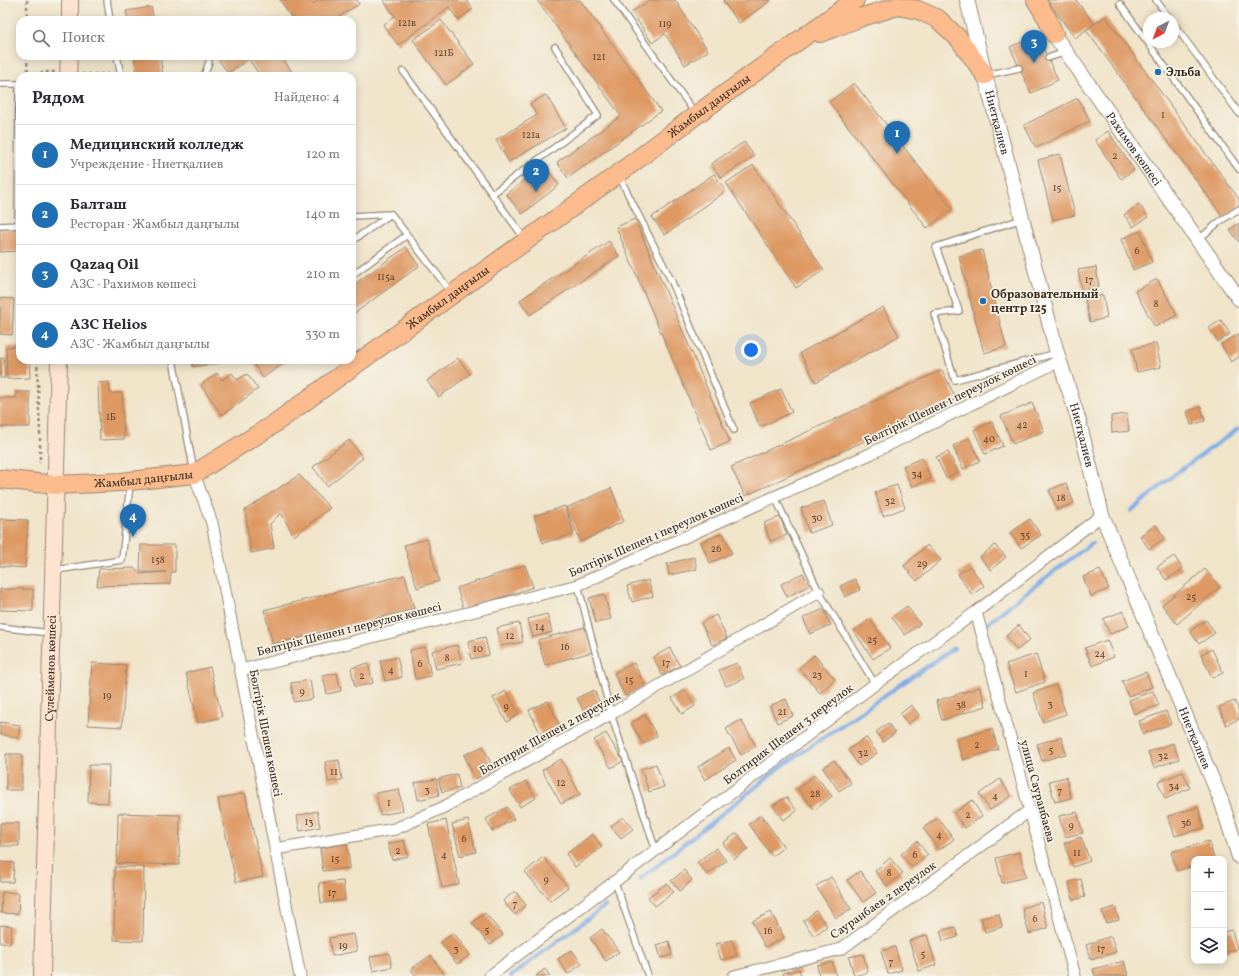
<!DOCTYPE html>
<html lang="ru">
<meta charset="utf-8">
<style>
:root{--surface:#fff;--page:#f7f7f7;--text:#2b2b33;--muted:#7c7c81;--line:#e1e1e2;--accent:#1f6fb2}
body{margin:0;font-family:Vollkorn,serif;background:var(--page);color:var(--text)}
.controls{position:absolute;right:12px;bottom:12px;display:grid;overflow:hidden;border-radius:8px;box-shadow:0 2px 10px #0003}
.controls button{width:36px;height:36px;display:grid;place-items:center;padding:0;border:0;border-bottom:1px solid var(--line);background:var(--surface);color:var(--text);font:20px sans-serif}
.compass{position:absolute;left:1143px;top:12px;width:36px;height:36px;border-radius:50%;background:var(--surface);box-shadow:0 2px 10px #0003;rotate:221deg}
.you{position:absolute;left:751px;top:350px;width:14px;height:14px;margin:-10px;border:3px solid #fff;border-radius:50%;background:#1a73e8;box-shadow:0 0 0 6px #1a73e833}
.badge{display:grid;place-items:center;width:26px;height:26px;border-radius:50%;background:var(--accent);color:#fff;font-size:13px;font-weight:700}
.pin{position:absolute;translate:-50% -33px;filter:drop-shadow(0 1px 2px #0008)}
.pin::after{content:'';position:absolute;top:21px;width:14px;height:12px;background:inherit;clip-path:polygon(0 0,100% 0,50% 100%)}
.list{margin:0;padding:0;list-style:none}
h2{display:flex;justify-content:space-between;align-items:center;height:52px;margin:0;padding:0 16px;font-size:17px}
h2 small{font-size:13px;font-weight:400;color:var(--muted)}
.list li{display:grid;grid-template-columns:26px 1fr auto;gap:12px;align-items:center;box-sizing:border-box;height:60px;padding:0 16px;border-top:1px solid var(--line)}
.list b{display:block;font-size:15px;white-space:nowrap}
.list p{margin:0;font-size:13px;white-space:nowrap;color:var(--muted)}
.list em{font-size:13px;font-style:normal;color:var(--muted)}
.icon{flex:none;width:22px;height:22px;fill:none;stroke:currentColor;stroke-width:2;stroke-linecap:round;stroke-linejoin:round}
.map{position:relative;flex:none;width:1239px;height:976px;overflow:hidden}
.search{position:absolute;background:var(--surface);box-shadow:0 2px 10px #0003;left:16px;top:16px;width:340px;height:44px;display:flex;align-items:center;gap:10px;box-sizing:border-box;padding:0 14px;border-radius:12px;color:var(--muted);font-size:15px}
.panel{position:absolute;background:var(--surface);box-shadow:0 2px 10px #0003;left:16px;top:72px;width:340px;height:292px;border-radius:12px}
.map>svg:first-child{display:block}
.lines{fill:none;stroke-linecap:round;stroke-linejoin:round}
.stream{stroke:#7dabe6;stroke-width:4}
.building{fill:#de9964}
.service-casing{stroke:#968774;stroke-width:8}
.minor-casing{stroke:#968774;stroke-width:13}
.tertiary-casing{stroke:#968774;stroke-width:16}
.secondary-casing{stroke:#968774;stroke-width:18}
.primary-casing{stroke:#968774;stroke-width:20}
.path{stroke:#968774;stroke-width:2.5;stroke-dasharray:3 3;stroke-linecap:butt}
.service{stroke:#fff;stroke-width:5.5}
.minor{stroke:#fff;stroke-width:11}
.tertiary{stroke:#fff;stroke-width:14}
.secondary{stroke:#fde4d1;stroke-width:16}
.primary{stroke:#fbbb8d;stroke-width:18}
.poi-dot{fill:#1f6fb2;stroke:#f7f3e8;stroke-width:1.5}
.labels{text-anchor:middle;stroke-width:3.5;stroke-linejoin:round;paint-order:stroke}
.number-label{font-size:10px;fill:#644630}
.poi-label{font-size:12px;font-weight:bold;fill:#3b2a1e;stroke:#f7f3e8;text-anchor:start}
.street-label{font-size:12px;fill:#3b2a1e;stroke:#f7f3e8}
</style>
<div class="map">
<svg width="1239" height="976" viewBox="0 0 1239 976">
<rect width="100%" height="100%" fill="#f7f3e8"/>
<filter id="ink" filterUnits="userSpaceOnUse"><feTurbulence type="fractalNoise" baseFrequency=".025" numOctaves="2"/><feDisplacementMap in="SourceGraphic" scale="8" xChannelSelector="R" yChannelSelector="G"/><feConvolveMatrix kernelMatrix="1 2 1 2 8 2 1 2 1" color-interpolation-filters="sRGB"/></filter>
<filter id="wash" filterUnits="userSpaceOnUse"><feTurbulence type="fractalNoise" baseFrequency=".012" numOctaves="4" result="noise"/><feDisplacementMap in="SourceGraphic" scale="16" xChannelSelector="R" yChannelSelector="G"/><feGaussianBlur stdDeviation="0.9" result="paint"/><feColorMatrix in="noise" values="0 0 0 0 0 0 0 0 0 0 0 0 0 0 0 0 0 1.4 0 .05"/><feComposite in="paint" operator="in"/></filter>
<g filter="url(#wash)">
<rect width="100%" height="100%" fill="#f0e4c9"/>
<g class="lines">
<path class="stream" d="M1131,511L1175,474L1239,428
M986,625L1020,597L1092,543
M640,879L782,766L954,648
M511,976L605,906"/>
</g>
<g id="blocks">
<path class="building" d="M280,0H310L313,4L318,0H357L359,4L334,20H293Z
M383,0H466L473,9L458,20L449,7L398,45L383,25L395,16Z
M537,0H580L661,111L568,178L557,162L621,116Z
M650,0H675L708,51L685,65L665,34L652,43L632,12Z
M724,0H771L739,23L723,1Z
M1047,0H1076L1094,24L1075,38Z
M151,7L154,20H128L126,11Z
M1105,16L1239,199V207L1224,218L1086,30Z
M441,20L474,64L446,85L413,40Z
M1037,35L1058,80L1031,93L1010,47Z
M134,56H160L163,76H137Z
M216,56H281L294,75L260,76L249,59L228,73Z
M854,83L952,209L927,228L829,102Z
M546,95L566,128L509,162L496,140L537,115L530,104Z
M1078,98L1090,121L1036,148L1024,125Z
M1108,131L1134,170L1121,179L1095,140Z
M744,142L754,156L721,178L711,164Z
M1060,154L1075,215L1053,220L1038,160Z
M544,165L559,185L522,214L506,194Z
M753,165L824,270L796,288L726,183Z
M714,174L726,191L665,235L652,217Z
M1139,204L1148,217L1133,227L1124,215Z
M635,219L730,442L711,450L616,227Z
M1239,223V242L1230,230Z
M20,228V251L0,252V229Z
M1140,231L1152,262L1133,270L1121,239Z
M609,241L619,256L530,315L520,300Z
M406,247L419,266L352,315V286Z
M982,250L1006,347L984,353L959,256Z
M1096,267L1099,287L1082,290L1078,270Z
M1157,279L1177,315L1155,327L1135,291Z
M1103,295L1107,318L1090,322L1085,299Z
M0,298L14,299L12,335L0,334Z
M883,307L899,336L816,382L800,353Z
M1221,320L1230,334L1218,342L1209,328Z
M1239,334V357L1231,362L1221,344Z
M1156,343L1161,367L1137,372L1132,349Z
M20,346V360H29L30,378L7,379L6,347Z
M4,358L5,378H0V359Z
M458,358L470,374L439,397L427,381Z
M192,360H219L220,363L193,367Z
M251,360H288L263,378Z
M942,370L956,399L745,496L731,467Z
M217,373L222,380L232,373L237,380L247,374L258,389L222,415L201,385Z
M109,382L110,393H122L124,439L100,440L98,383Z
M781,389L792,412L760,427L750,403Z
M16,392H30V427H0V398H16Z
M1032,403L1044,431L1013,444L1001,416Z
M1201,407L1205,421L1191,425L1187,411Z
M1127,414L1129,431L1112,433L1111,416Z
M992,422L1003,446L985,454L974,430Z
M969,438L980,461L963,469L953,446Z
M349,440L363,458L327,486L313,467Z
M948,452L958,472L946,478L936,457Z
M922,458L931,479L912,487L903,466Z
M299,475L330,508L294,536L281,513L270,524L274,548L251,553L245,510Z
M1066,483L1074,503L1057,510L1049,490Z
M897,485L905,508L883,516L875,492Z
M611,488L624,521L581,542L566,508Z
M824,501L832,525L809,533L801,508Z
M565,506L574,534L543,543L534,516Z
M780,517L787,535L770,541L764,523Z
M0,519L28,520L25,568L0,566Z
M1030,519L1041,535L1021,548L1010,533Z
M1156,525L1165,538L1149,549L1140,536Z
M723,533L732,553L710,563L701,542Z
M427,539L439,581L417,588L404,545Z
M141,545H175V572H171L170,584L97,586L99,569L135,568L140,574L166,572H140Z
M927,545L941,560L917,581L904,566Z
M995,545L1006,557L991,570L980,557Z
M1174,556L1183,569L1166,580L1157,567Z
M694,557L697,569L669,575L667,564Z
M525,565L533,587L464,610L457,588Z
M970,566L984,586L972,595L958,574Z
M1205,569L1220,587L1177,624L1162,605Z
M1100,570L1109,589L1091,596L1083,577Z
M803,573L810,585L787,597L781,584Z
M405,575L414,609L273,644L264,610Z
M855,579L860,590L845,597L840,586Z
M648,580L653,596L632,602L627,586Z
M0,589H33V611L0,610Z
M604,594L611,619L596,623L589,598Z
M907,606L920,624L905,635L892,617Z
M824,609L831,625L810,634L803,618Z
M1123,611L1129,626L1110,634L1103,619Z
M547,614L552,632L533,637L528,619Z
M716,615L727,638L712,645L701,623Z
M870,619L890,648L873,659L854,631Z
M1206,620L1215,633L1199,644L1190,631Z
M519,623L523,642L501,646L497,628Z
M1019,625L1030,640L1017,650L1006,636Z
M585,627L592,652L545,665L538,640Z
M485,637L489,655L471,659L468,641Z
M1107,640L1114,657L1092,666L1085,648Z
M457,645L462,663L436,669L432,651Z
M425,647L431,676L415,679L410,650Z
M670,648L680,666L662,675L653,657Z
M1212,649L1223,673L1212,678L1201,654Z
M1036,654L1045,682L1016,692L1006,664Z
M814,655L835,679L820,693L799,668Z
M397,657L402,677L385,681L380,661Z
M92,663L126,665L122,727L88,725Z
M368,663L373,683L355,687L351,668Z
M634,663L645,685L625,696L614,673Z
M737,663L744,679L726,686L719,670Z
M210,667L222,717L198,723L186,673Z
M1146,672L1152,687L1128,696L1122,681Z
M337,673L341,691L327,694L323,676Z
M310,680L313,699L294,702L291,683Z
M1056,685L1066,714L1043,722L1033,693Z
M980,687L986,706L942,720L936,701Z
M594,690L602,708L586,716L577,698Z
M685,690L695,706L682,714L672,698Z
M506,691L519,714L507,722L493,698Z
M1153,691L1159,705L1134,714L1129,700Z
M786,699L793,716L777,723L770,706Z
M548,701L563,732L544,741L529,710Z
M1235,701L1239,712V719L1226,725L1219,707Z
M911,705L919,715L908,724L900,714Z
M1166,711L1171,724L1143,734L1139,721Z
M645,715L657,736L643,744L631,723Z
M741,720L756,746L741,755L726,729Z
M0,722L20,725L18,738L0,734Z
M888,723L895,733L883,742L876,732Z
M992,729L998,749L963,760L956,739Z
M606,733L623,761L611,768L594,740Z
M866,737L877,753L859,766L848,750Z
M1061,737L1066,754L1042,761L1037,744Z
M1173,743L1179,759L1154,768L1148,752Z
M483,746L494,770L475,779L464,755Z
M729,748L736,760L705,780L698,767Z
M6,754H22V790H6Z
M561,759L580,794L561,804L542,770Z
M339,760L342,780L328,782L325,762Z
M834,760L851,783L839,791L823,768Z
M656,764L664,787L649,792L641,769Z
M89,765H109L108,803L88,802Z
M1183,772L1190,788L1165,799L1158,782Z
M457,774L460,788L442,792L438,779Z
M815,775L832,796L815,810L798,789Z
M1066,777L1071,798L1055,802L1049,781Z
M436,779L439,795L418,800L415,783Z
M1000,779L1011,796L990,810L979,794Z
M526,781L536,798L520,807L510,790Z
M399,789L403,811L380,815L376,793Z
M245,793L263,877L236,882L218,799Z
M786,797L797,811L783,820L773,806Z
M972,800L982,816L965,828L954,813Z
M507,807L514,819L492,831L486,819Z
M1198,807L1204,828L1175,836L1168,816Z
M317,811L320,827L300,831L297,816Z
M1077,812L1083,833L1065,837L1059,816Z
M118,813L180,815L179,865L117,863Z
M761,815L784,847L772,856L749,824Z
M623,817L633,829L621,838L611,826Z
M938,818L954,839L939,850L923,828Z
M446,820L459,884L442,888L428,824Z
M468,820L476,852L460,856L452,824Z
M0,823H19V846H0Z
M737,833L748,849L734,859L723,843Z
M593,834L602,847L575,867L566,854Z
M1081,837L1090,861L1073,867L1064,843Z
M404,840L408,856L392,860L388,844Z
M917,841L928,855L912,867L901,854Z
M1209,841L1214,859H1194V866L1177,871L1171,852Z
M347,844L350,868L323,871L320,848Z
M716,848L726,861L707,875L697,862Z
M1019,852L1026,877L1002,883L996,858Z
M543,857L568,887L550,901L525,872Z
M890,858L903,873L887,886L875,871Z
M0,862L14,863L13,882H0Z
M115,867H144L143,941L114,940Z
M684,870L692,880L680,891L671,881Z
M860,871L876,893L863,902L847,880Z
M831,877L851,909L836,918L816,886Z
M1081,879L1085,897L1073,900L1069,882Z
M343,881L345,900L321,903L319,883Z
M667,883L674,892L655,906L648,897Z
M515,891L526,905L515,915L503,901Z
M2,892L19,893L18,914L1,913Z
M1041,902L1048,928L1029,934L1022,908Z
M1115,907L1119,920L1106,923L1102,911Z
M816,911L827,926L814,936L803,921Z
M771,912L784,938L765,947L752,921Z
M485,913L503,935L490,945L472,923Z
M999,914L1002,927L985,932L981,918Z
M0,925L12,926L10,944L0,943Z
M955,927L958,937L943,941L940,931Z
M602,929L619,952L606,961L590,938Z
M1232,930L1237,949L1224,953V932Z
M454,933L470,955L457,964L441,942Z
M354,934L357,951L332,956L329,938Z
M927,935L936,965L919,971L909,941Z
M1111,936L1116,952L1091,960L1086,945Z
M732,940L737,956L721,960L716,944Z
M669,941L672,955L661,958L657,945Z
M895,947L902,970L888,974L881,951Z
M572,950L582,964L568,974L558,959Z
M389,953L392,967L373,971L370,957Z
M863,954L868,972L854,976L849,957Z
M431,955L445,976H416L411,969Z
M1124,961L1128,976H1095L1093,969Z
M832,962L836,976H819L817,965Z
M545,969L550,976H536Z
M799,969L801,976H784L783,973Z"/>
</g>
</g>
<g filter="url(#ink)">
<use href="#blocks" fill-opacity="0" stroke="#968774" stroke-width="1"/>
<g class="lines">
<defs>
<path id="service" d="M107,0L110,20
M614,0L695,113
M1156,0L1169,18
M1120,4L1239,169
M1173,23L1239,113
M117,56L121,76
M1048,58L1066,52
M403,71L524,238
M986,75L1019,68
M204,76L209,62
M0,84H20
M619,176L672,282L734,430
M492,194L598,115L555,47
M352,216L391,214
M1022,219L936,247L959,311L934,314L955,380L1057,353
M18,225L19,84
M0,226L20,225
M1198,240L1219,222L1239,209
M352,241L391,214L451,292
M352,275L407,235
M173,360L194,472
M775,497L819,592L875,684
M56,570L122,560L130,484
M578,585L611,714L656,851
M0,627L49,633
M615,882L648,976"/>
<path id="minor" d="M194,474L212,523L300,976
M976,612L1075,976
M241,670L578,585L870,454L1059,361
M275,849L395,829L442,808L611,714L819,592
M490,976L875,684L976,612L1102,515
M734,976L841,949L1030,810"/>
<g id="tertiary">
<path id="s1" d="M967,0L985,75L1057,353L1078,418L1102,515L1222,803L1239,857"/>
<path id="s2" d="M1048,26L1239,299"/>
</g>
<g id="secondary">
<path d="M70,20V0"/>
<path d="M68,76L69,56"/>
<path id="s3" d="M42,976L59,360"/>
</g>
<g id="primary">
<path d="M1036,0L1047,18L1054,34"/>
<path d="M820,33L859,18L898,6L918,10L938,19L959,39L985,75"/>
<path id="s4" d="M0,479L56,485L121,482L194,474L271,426L618,174L696,115L855,0"/>
</g>
</defs>
<use href="#service" class="service-casing"/>
<use href="#minor" class="minor-casing"/>
<use href="#tertiary" class="tertiary-casing"/>
<use href="#secondary" class="secondary-casing"/>
<use href="#primary" class="primary-casing"/>
<path class="path" d="M27,0V20
M27,56L28,75
M82,74H113
M28,75L47,72H55
M37,360L40,433V463"/>
<use href="#service" class="service"/>
<use href="#minor" class="minor"/>
<use href="#tertiary" class="tertiary"/>
<use href="#secondary" class="secondary"/>
<use href="#primary" class="primary"/>
</g>
</g>
<g class="poi-dot">
<circle cx="1158" cy="72" r="4"/>
<circle cx="983" cy="301" r="4"/>
</g>
<g class="labels">
<g class="number-label">
<text x="407" y="26">121в</text>
<text x="665" y="27">119</text>
<text x="444" y="56">121Б</text>
<text x="599" y="60">121</text>
<text x="1163" y="118">1</text>
<text x="531" y="138">121а</text>
<text x="1115" y="159">2</text>
<text x="1057" y="191">15</text>
<text x="1137" y="254">6</text>
<text x="386" y="280">115а</text>
<text x="1089" y="283">17</text>
<text x="1156" y="307">8</text>
<text x="111" y="420">1Б</text>
<text x="1022" y="428">42</text>
<text x="989" y="442">40</text>
<text x="917" y="477">34</text>
<text x="1061" y="501">18</text>
<text x="890" y="504">32</text>
<text x="817" y="521">30</text>
<text x="1025" y="538">35</text>
<text x="716" y="552">26</text>
<text x="158" y="563">158</text>
<text x="922" y="567">29</text>
<text x="1191" y="600">25</text>
<text x="540" y="630">14</text>
<text x="510" y="639">12</text>
<text x="872" y="643">25</text>
<text x="565" y="650">16</text>
<text x="478" y="652">10</text>
<text x="1100" y="657">24</text>
<text x="447" y="661">8</text>
<text x="666" y="666">17</text>
<text x="420" y="667">6</text>
<text x="391" y="673">4</text>
<text x="1026" y="677">1</text>
<text x="817" y="678">23</text>
<text x="362" y="679">2</text>
<text x="629" y="683">15</text>
<text x="302" y="695">9</text>
<text x="107" y="699">19</text>
<text x="1050" y="707">3</text>
<text x="961" y="708">38</text>
<text x="506" y="710">9</text>
<text x="782" y="715">21</text>
<text x="977" y="748">2</text>
<text x="1051" y="753">5</text>
<text x="863" y="756">32</text>
<text x="1163" y="759">32</text>
<text x="334" y="775">11</text>
<text x="561" y="786">12</text>
<text x="1174" y="789">34</text>
<text x="427" y="793">3</text>
<text x="1060" y="794">7</text>
<text x="815" y="797">28</text>
<text x="995" y="799">4</text>
<text x="389" y="806">1</text>
<text x="968" y="818">2</text>
<text x="309" y="825">13</text>
<text x="1186" y="826">36</text>
<text x="1071" y="829">9</text>
<text x="939" y="838">4</text>
<text x="464" y="842">6</text>
<text x="398" y="854">2</text>
<text x="1077" y="856">11</text>
<text x="444" y="858">4</text>
<text x="915" y="858">6</text>
<text x="335" y="862">15</text>
<text x="889" y="876">8</text>
<text x="546" y="883">9</text>
<text x="332" y="896">17</text>
<text x="515" y="907">7</text>
<text x="1035" y="922">6</text>
<text x="487" y="933">5</text>
<text x="768" y="934">16</text>
<text x="343" y="949">19</text>
<text x="456" y="952">3</text>
<text x="1101" y="952">17</text>
<text x="923" y="957">5</text>
<text x="891" y="965">7</text>
</g>
<g class="poi-label">
<text x="1166" y="76">Эльба</text>
<text x="991" y="298">Образовательный<tspan x="991" dy="14">центр 125</tspan></text>
</g>
<g class="street-label">
<text dy="4" stroke="none"><textPath href="#s4" startOffset="828">Жамбыл даңғылы</textPath></text>
<text dy="4" stroke="none"><textPath href="#s1" startOffset="126">Ниетқалиев</textPath></text>
<text dy="4" stroke="none"><textPath href="#s2" startOffset="150">Рахимов көшесі</textPath></text>
<text dy="4" stroke="none"><textPath href="#s4" startOffset="504">Жамбыл даңғылы</textPath></text>
<text transform="translate(950 400) rotate(-26)" y="4">Бөлтірік Шешен 1 переулок көшесі</text>
<text dy="4" stroke="none"><textPath href="#s1" startOffset="450">Ниетқалиев</textPath></text>
<text dy="4" stroke="none"><textPath href="#s4" startOffset="144">Жамбыл даңғылы</textPath></text>
<text transform="translate(656 535) rotate(-24)" y="4">Бөлтірік Шешен 1 переулок көшесі</text>
<text transform="translate(349 629) rotate(-14)" y="4">Бөлтірік Шешен 1 переулок көшесі</text>
<text dy="4" stroke="none"><textPath href="#s3" startOffset="308">Сүлейменов көшесі</textPath></text>
<text transform="translate(266 733) rotate(79)" y="4">Бөлтірік Шешен көшесі</text>
<text transform="translate(550 733) rotate(-29)" y="4">Болтирик Шешен 2 переулок</text>
<text transform="translate(788 734) rotate(-37)" y="4">Болтирик Шешен 3 переулок</text>
<text dy="4" stroke="none"><textPath href="#s1" startOffset="774">Ниетқалиев</textPath></text>
<text transform="translate(1038 791) rotate(75)" y="4">улица Сауранбаева</text>
<text transform="translate(883 900) rotate(-35)" y="4">Сауранбаев 2 переулок</text>
</g>
</g>
</svg>
<div class="controls">
<button>+</button>
<button>−</button>
<button><svg class="icon" aria-label="layers" viewBox="0 0 24 24"><path d="M12 4l9 5-9 5-9-5zM3 14l9 5 9-5"/></svg></button>
</div>
<svg class="compass" viewBox="-18 -18 36 36"><path d="M0-13l5 13h-10z" fill="#e53935"/><path d="M0 13l5-13h-10z" fill="#7c7c81"/></svg>
<div class="you"></div>
<div class="pin badge" style="left:897px;top:154px">1</div>
<div class="pin badge" style="left:536px;top:192px">2</div>
<div class="pin badge" style="left:1034px;top:63px">3</div>
<div class="pin badge" style="left:133px;top:537px">4</div>
<div class="search"><svg class="icon" aria-label="search" viewBox="0 0 24 24"><circle cx="10" cy="10" r="6"/><path d="M15 15l6 6"/></svg>Поиск</div>
<section class="panel">
<h2>Рядом<small>Найдено: 4</small></h2>
<ul class="list">
<li><span class="badge">1</span><div><b>Медицинский колледж</b><p>Учреждение · Ниетқалиев</p></div><em>120 m</em></li>
<li><span class="badge">2</span><div><b>Балташ</b><p>Ресторан · Жамбыл даңғылы</p></div><em>140 m</em></li>
<li><span class="badge">3</span><div><b>Qazaq Oil</b><p>АЗС · Рахимов көшесі</p></div><em>210 m</em></li>
<li><span class="badge">4</span><div><b>АЗС Helios</b><p>АЗС · Жамбыл даңғылы</p></div><em>330 m</em></li>
</ul>
</section>
</div>
